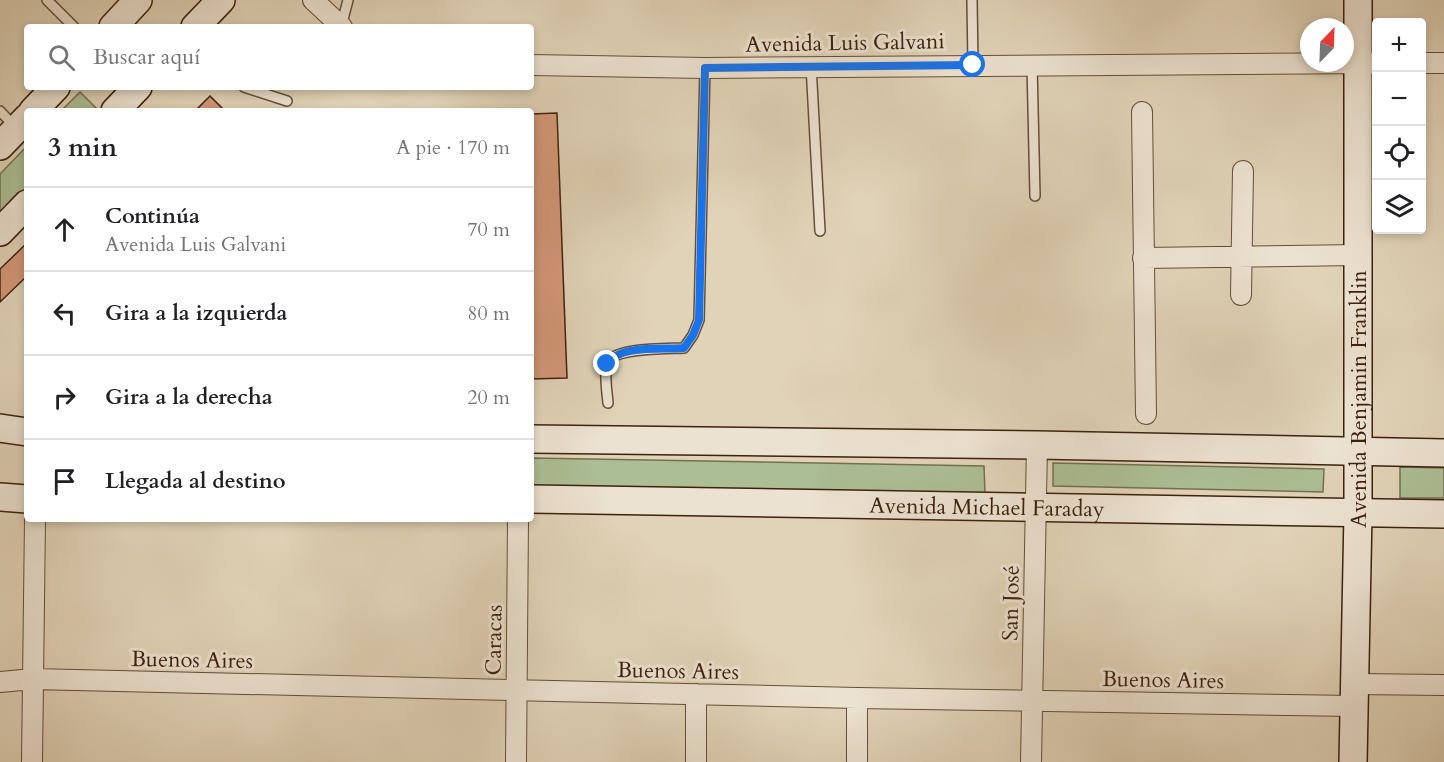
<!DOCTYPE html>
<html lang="es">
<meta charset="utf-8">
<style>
:root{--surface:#fff;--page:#f2f2f2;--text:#202124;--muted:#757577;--line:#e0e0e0}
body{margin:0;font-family:Cardo,serif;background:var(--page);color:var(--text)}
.controls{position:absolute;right:18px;top:18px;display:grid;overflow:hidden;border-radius:6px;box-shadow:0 3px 9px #0003}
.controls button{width:54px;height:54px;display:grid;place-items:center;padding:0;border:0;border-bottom:2px solid var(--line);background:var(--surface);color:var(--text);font:30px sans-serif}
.compass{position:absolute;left:1300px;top:18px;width:54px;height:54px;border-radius:50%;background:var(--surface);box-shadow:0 3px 9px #0003;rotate:23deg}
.stop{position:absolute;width:18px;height:18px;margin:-14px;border:4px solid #1a73e8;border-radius:50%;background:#fff}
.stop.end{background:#1a73e8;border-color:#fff;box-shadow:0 2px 6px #0008}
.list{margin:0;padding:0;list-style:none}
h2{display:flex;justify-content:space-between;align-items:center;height:78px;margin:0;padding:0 24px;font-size:26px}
h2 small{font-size:20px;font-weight:400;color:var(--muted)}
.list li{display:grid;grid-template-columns:39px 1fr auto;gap:18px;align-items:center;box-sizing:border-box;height:84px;padding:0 24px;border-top:2px solid var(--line)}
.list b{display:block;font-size:22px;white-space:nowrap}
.list p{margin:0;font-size:20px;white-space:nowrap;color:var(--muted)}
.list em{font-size:20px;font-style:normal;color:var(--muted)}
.icon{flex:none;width:33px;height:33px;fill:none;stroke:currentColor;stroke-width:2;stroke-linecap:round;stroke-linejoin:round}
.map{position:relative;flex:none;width:1444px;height:762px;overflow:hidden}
.search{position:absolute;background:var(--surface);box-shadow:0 3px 9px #0003;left:24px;top:24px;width:510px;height:66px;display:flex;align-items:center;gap:15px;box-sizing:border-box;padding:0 21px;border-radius:6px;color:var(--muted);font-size:22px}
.panel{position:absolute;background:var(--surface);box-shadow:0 3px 9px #0003;left:24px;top:108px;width:510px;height:414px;border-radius:6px}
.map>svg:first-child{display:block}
.green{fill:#acbe94;stroke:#757051;stroke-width:1.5}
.building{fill:#d59879;stroke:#3e210e;stroke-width:1.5}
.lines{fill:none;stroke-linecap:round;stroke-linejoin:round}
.lane-casing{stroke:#674e38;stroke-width:12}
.street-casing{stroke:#674e38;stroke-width:22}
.secondary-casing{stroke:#3e210e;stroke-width:30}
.lane{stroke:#ece2d1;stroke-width:9}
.street{stroke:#ece2d1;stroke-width:20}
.secondary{stroke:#ece2d1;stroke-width:27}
.route{stroke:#1a73e8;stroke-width:8}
.labels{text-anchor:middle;stroke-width:6;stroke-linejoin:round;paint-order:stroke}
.street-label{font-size:22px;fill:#3e210e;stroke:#ece2d1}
</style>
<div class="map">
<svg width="1444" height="762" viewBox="0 0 1444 762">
<rect width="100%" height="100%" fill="#e1d3b8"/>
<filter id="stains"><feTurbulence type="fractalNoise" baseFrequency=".00333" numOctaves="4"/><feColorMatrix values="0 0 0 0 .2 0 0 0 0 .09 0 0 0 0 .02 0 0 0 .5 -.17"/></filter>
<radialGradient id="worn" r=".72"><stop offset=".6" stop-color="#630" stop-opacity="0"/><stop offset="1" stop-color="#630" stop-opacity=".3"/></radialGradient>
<path class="green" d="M80,92L99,111H61Z
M27,146V190L0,218V174Z
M531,458L984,466L985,493L531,488Z
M1053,463L1324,469L1323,492L1053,486Z
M1400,467L1444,468V498H1400Z"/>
<path class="building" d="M210,96L225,111H195Z
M557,113L567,378L531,379V114Z
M27,243V276L0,302V269Z"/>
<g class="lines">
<defs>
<path id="lane" d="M47,0L74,27
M972,0L973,65
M341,27L348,0
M1032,64L1035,196
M811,65L820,231
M244,87L287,101
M0,111L15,127
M608,403C607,391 604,375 607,364C612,347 668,349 684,348L693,335L699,320L705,68"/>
<path id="street" d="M313,0L342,27
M1422,63H1444
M531,65L705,68L1376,63
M1142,112L1146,414
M1143,258L1359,255
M1241,295L1243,171
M0,682L33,679L857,698L1354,706
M1355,684L1444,685
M32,762L35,519
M516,762L518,519
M696,762V694
M857,762V698
M1031,762L1037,445"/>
<g id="secondary">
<path d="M113,27L138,0"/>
<path d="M195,27L221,0"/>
<path d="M33,111L56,87"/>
<path d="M115,111L138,87"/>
<path d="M0,146L27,118"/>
<path d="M0,232L27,204"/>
<path d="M0,428L27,432"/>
<path d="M531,439L1037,445L1444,453"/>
<path d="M0,497L27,499"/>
<path id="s1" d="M531,499L1444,514"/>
<path id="s2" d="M1353,762L1358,514V0"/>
</g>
</defs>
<use href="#lane" class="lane-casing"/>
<use href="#street" class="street-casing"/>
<use href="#secondary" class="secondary-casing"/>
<use href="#lane" class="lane"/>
<use href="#street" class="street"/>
<use href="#secondary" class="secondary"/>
</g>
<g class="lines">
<path class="route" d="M607,364C620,344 662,350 684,348L693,335L699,320L705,68L973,65"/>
</g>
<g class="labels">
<g class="street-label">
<text transform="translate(845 42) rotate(-1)" y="8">Avenida Luis Galvani</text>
<text dy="8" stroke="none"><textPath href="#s2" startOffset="363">Avenida Benjamin Franklin</textPath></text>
<text dy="8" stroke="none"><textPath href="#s1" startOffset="456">Avenida Michael Faraday</textPath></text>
<text transform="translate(1010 603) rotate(-89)" y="8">San José</text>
<text transform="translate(493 640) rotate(-89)" y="8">Caracas</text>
<text transform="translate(192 659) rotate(1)" y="8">Buenos Aires</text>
<text transform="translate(678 670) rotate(1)" y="8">Buenos Aires</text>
<text transform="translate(1163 679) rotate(1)" y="8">Buenos Aires</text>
</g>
</g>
<rect width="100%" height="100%" filter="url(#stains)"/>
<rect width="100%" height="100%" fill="url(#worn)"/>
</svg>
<div class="controls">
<button>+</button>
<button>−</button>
<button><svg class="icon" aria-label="locate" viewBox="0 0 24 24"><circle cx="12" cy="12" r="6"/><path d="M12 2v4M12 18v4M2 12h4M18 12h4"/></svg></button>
<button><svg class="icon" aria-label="layers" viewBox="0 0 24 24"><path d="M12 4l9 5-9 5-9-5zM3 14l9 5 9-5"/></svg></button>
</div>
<svg class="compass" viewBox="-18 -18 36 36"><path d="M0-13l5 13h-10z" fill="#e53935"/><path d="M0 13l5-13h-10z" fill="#757577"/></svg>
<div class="stop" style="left:973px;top:65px"></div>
<div class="stop end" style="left:607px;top:364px"></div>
<div class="search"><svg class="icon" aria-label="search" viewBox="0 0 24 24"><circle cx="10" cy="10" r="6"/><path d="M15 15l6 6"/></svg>Buscar aquí</div>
<section class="panel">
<h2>3 min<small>A pie · 170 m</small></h2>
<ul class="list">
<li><svg class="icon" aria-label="ahead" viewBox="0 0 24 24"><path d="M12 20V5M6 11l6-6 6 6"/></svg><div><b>Continúa</b><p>Avenida Luis Galvani</p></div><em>70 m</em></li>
<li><svg class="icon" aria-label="left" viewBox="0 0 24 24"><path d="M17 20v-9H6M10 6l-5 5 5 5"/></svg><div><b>Gira a la izquierda</b></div><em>80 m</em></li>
<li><svg class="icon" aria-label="right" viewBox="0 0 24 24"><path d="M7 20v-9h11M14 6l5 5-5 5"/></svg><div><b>Gira a la derecha</b></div><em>20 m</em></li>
<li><svg class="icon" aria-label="arrive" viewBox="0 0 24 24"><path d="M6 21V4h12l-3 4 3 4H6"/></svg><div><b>Llegada al destino</b></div></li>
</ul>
</section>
</div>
